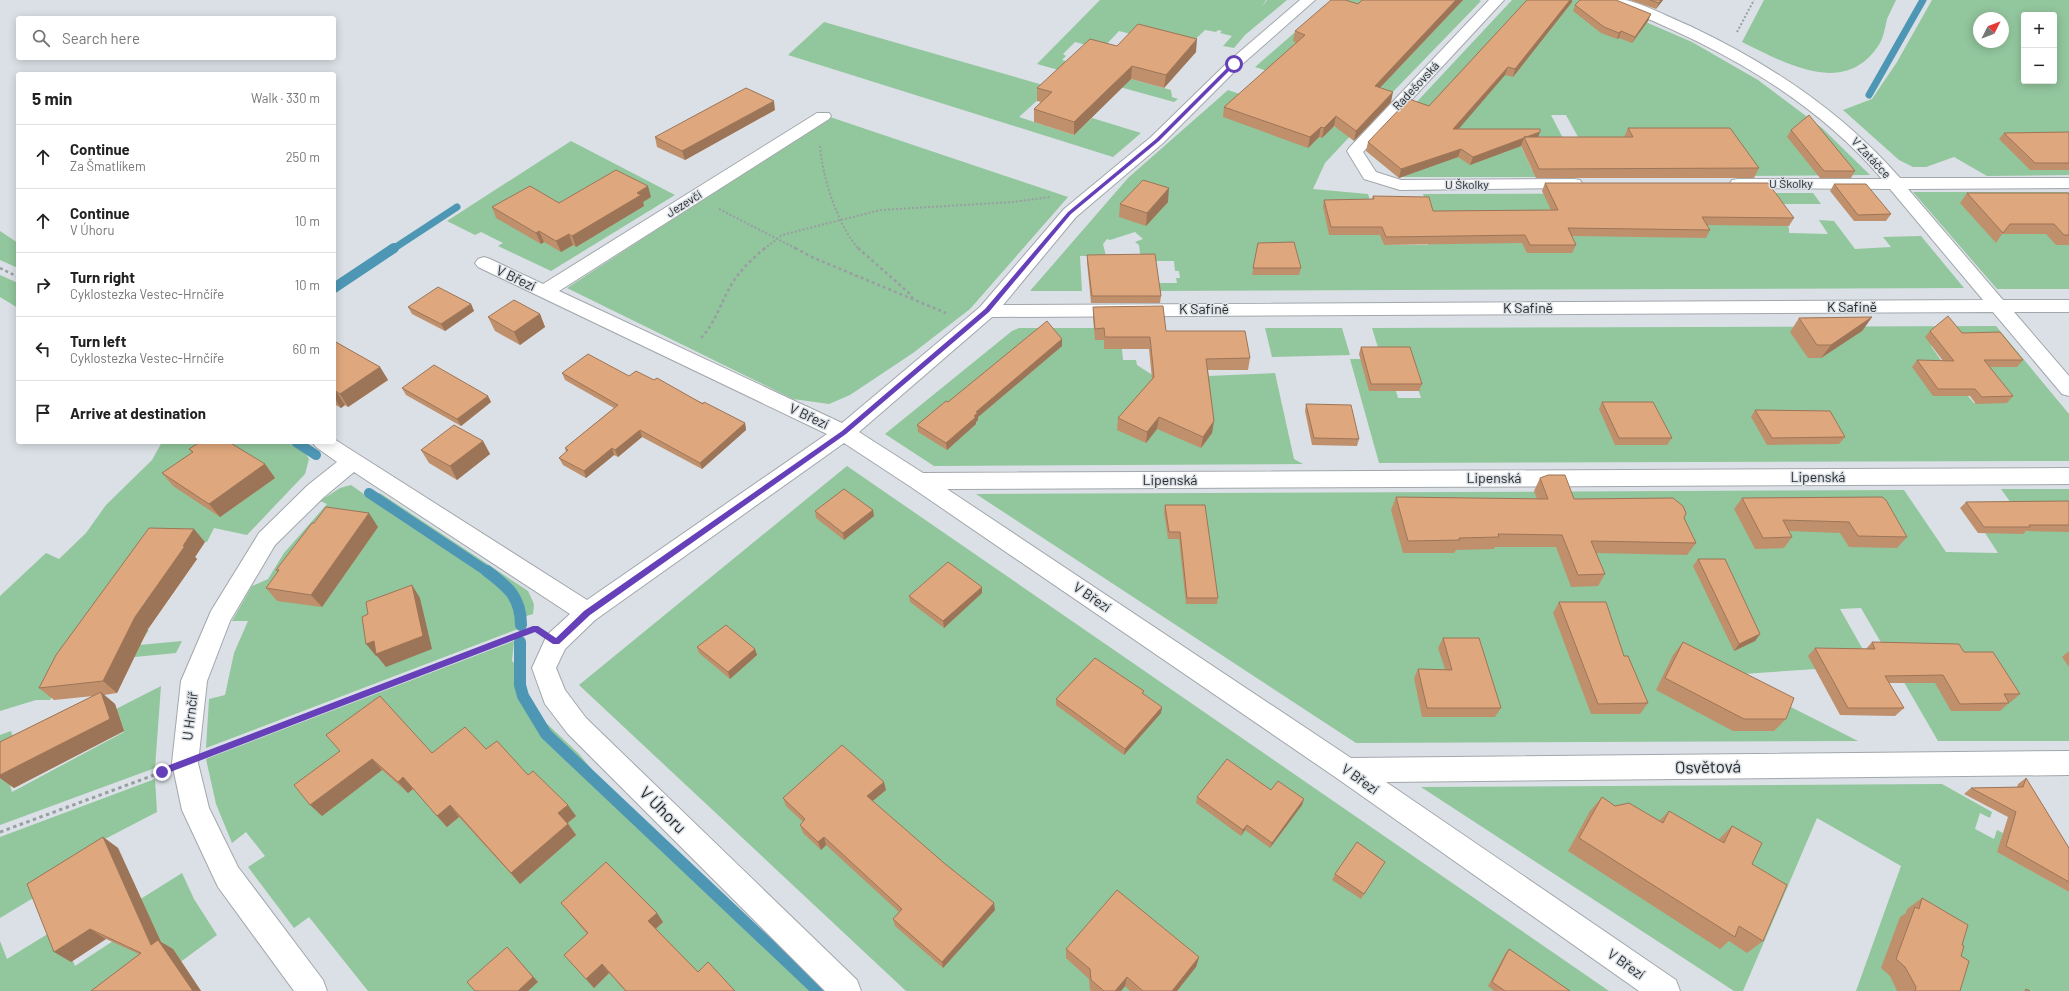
<!DOCTYPE html>
<meta charset="utf-8">
<style>
:root{--surface:#fff;--page:#f2f2f2;--text:#222;--muted:#767676;--line:#e0e0e0}
body{margin:0;font-family:Barlow,sans-serif;background:var(--page);color:var(--text)}
.controls{position:absolute;right:12px;top:12px;display:grid;overflow:hidden;border-radius:4px;box-shadow:0 2px 10px #0003}
.controls button{width:36px;height:36px;display:grid;place-items:center;padding:0;border:0;border-bottom:1px solid var(--line);background:var(--surface);color:var(--text);font:20px sans-serif}
.compass{position:absolute;left:1973px;top:12px;width:36px;height:36px;border-radius:50%;background:var(--surface);box-shadow:0 2px 10px #0003;rotate:48deg}
.stop{position:absolute;width:12px;height:12px;margin:-9px;border:3px solid #6640b9;border-radius:50%;background:#fff}
.stop.end{background:#6640b9;border-color:#fff;box-shadow:0 1px 4px #0008}
.list{margin:0;padding:0;list-style:none}
h2{display:flex;justify-content:space-between;align-items:center;height:52px;margin:0;padding:0 16px;font-size:17px}
h2 small{font-size:13px;font-weight:400;color:var(--muted)}
.list li{display:grid;grid-template-columns:26px 1fr auto;gap:12px;align-items:center;box-sizing:border-box;height:64px;padding:0 16px;border-top:1px solid var(--line)}
.list b{display:block;font-size:15px;white-space:nowrap}
.list p{margin:0;font-size:13px;white-space:nowrap;color:var(--muted)}
.list em{font-size:13px;font-style:normal;color:var(--muted)}
.icon{flex:none;width:22px;height:22px;fill:none;stroke:currentColor;stroke-width:2;stroke-linecap:round;stroke-linejoin:round}
.map{position:relative;flex:none;width:2069px;height:991px;overflow:hidden}
.search{position:absolute;background:var(--surface);box-shadow:0 2px 10px #0003;left:16px;top:16px;width:320px;height:44px;display:flex;align-items:center;gap:10px;box-sizing:border-box;padding:0 14px;border-radius:4px;color:var(--muted);font-size:15px}
.panel{position:absolute;background:var(--surface);box-shadow:0 2px 10px #0003;left:16px;top:72px;width:320px;height:372px;border-radius:4px}
.map>svg:first-child{display:block}
.green{fill:#92c69d;fill-rule:evenodd}
.lines{fill:none;stroke-linecap:round;stroke-linejoin:round}
.stream-far2{stroke:#4d97b5;stroke-width:7}
.stream-far1{stroke:#4d97b5;stroke-width:10}
.stream{stroke:#4d97b5;stroke-width:12}
.minor-casing{stroke:#a2a7ac;stroke-width:2}
.path-far2{stroke:#999ea2;stroke-width:2;stroke-dasharray:2 2;stroke-linecap:butt}
.path-far1{stroke:#999ea2;stroke-width:2.5;stroke-dasharray:3 3;stroke-linecap:butt}
.path{stroke:#999ea2;stroke-width:3;stroke-dasharray:3.5 3.5;stroke-linecap:butt}
.minor{fill:#fff;fill-rule:evenodd}
.wall{fill:#c0906c}
.shaded-wall{fill:#9c7558}
.building{fill:#dfa77d;stroke:#9c7558}
.route{fill:#6640b9}
.labels{text-anchor:middle;stroke-width:3;stroke-linejoin:round;paint-order:stroke}
.far-street-label{font-size:12px;fill:#27292b;stroke:#dae0e5}
.street-label{font-size:14px;fill:#27292b;stroke:#dae0e5}
.near-street-label{font-size:17px;fill:#27292b;stroke:#dae0e5}
</style>
<div class="map">
<svg width="2069" height="991" viewBox="0 0 2069 991">
<rect width="100%" height="100%" fill="#dae0e5"/>
<path class="green" d="M1100,0H1266L1262,7L1267,0H1287L1245,35L1234,48L1223,46L1232,36L1220,33L1222,31L1218,30L1216,32L1205,30L1186,48L1119,31L1102,49L1075,42L1063,54L1066,56L1062,60L1171,90L1172,97L1178,99L1174,102L1037,64Z
M1332,0H1479L1481,1L1385,100L1372,96L1382,85L1329,91L1255,67Z
M1512,0H1595L1692,42L1758,80L1822,128L1870,175L1600,177L1566,115H1551L1564,140L1517,138L1532,170L1586,177H1398L1369,153Z
M1764,0H1896C1893,6 1890,13 1887,19C1885,27 1884,36 1880,43C1846,99 1785,63 1742,42Z
M1932,0H2069V175L1987,176L1954,157L1926,167H1913L1899,160L1843,110L1872,99L1897,62ZM2024,15H2054V81H2024ZM1979,18H2003V42H1979Z
M824,22L1102,102L1041,97L1019,117L1074,135L1092,118L1141,133L1113,157L788,55Z
M1228,90L1353,133L1325,163L1313,189L1368,194L1384,245H1428L1420,225L1428,208L1423,194L1813,193L1821,204H1772L1789,228V233L1828,234L1819,220L1834,221L1855,249L1891,247L1883,237L1921,236L1964,288L1148,291L1143,283H1177L1176,278H1180L1179,271H1175L1174,261H1141L1139,245L1135,242L1143,239L1135,232L1110,240L1107,239L1103,244L1106,256H1080L1082,291H1030L1128,178Z
M830,117L1068,197L970,309L913,353L850,395L829,404L793,399L567,288Z
M571,141L675,195L551,271L498,246L503,243L481,232L475,235L447,221Z
M1913,192H2069V289H1997Z
M0,231L18,243V268L0,260Z
M0,275L18,283V308L0,297Z
M1996,326L2069,414V461L1379,463L1350,359H1360L1396,391L1398,398H1421L1407,354H1380L1372,328ZM1998,345L1975,368L1991,403H1974L1968,396H1944L1947,369L1931,346Z
M1019,328H1120L1123,360H1136L1137,365L1174,389L1208,376L1275,373L1294,459L1303,464L934,466L885,434L1012,331Z
M1265,328H1342L1350,355L1272,357Z
M162,442H287L305,453L309,459L305,474L247,535L214,528L207,542L143,539L80,626L149,630L139,645L182,641L176,653L73,663L50,700H36L0,711V596L46,553L59,559L86,533L106,505L152,460Z
M847,466L1609,991H906L579,685Z
M351,485L371,499L380,493L528,591L534,604L533,614L516,619L518,629L206,748L209,699L225,695L234,653L248,621H232L252,586L268,579L284,553L327,504L320,501L340,488Z
M2001,489H2069V741H1938L1861,608L1840,609L1874,669H1816L1728,675L1858,741L1356,743L976,494L1904,490L1946,552L1998,553L1985,533L2031,531Z
M514,641L512,661L520,668L523,683L532,705L545,722L579,754L619,802L818,991H368L309,917L294,928L248,867L265,856L246,832L232,843L216,804L206,759Z
M161,686L155,768L0,825V735L11,731L18,753L3,760L12,792L124,732L116,709Z
M155,779L157,812L72,856L78,871L0,918V837Z
M1942,784L1992,812L1990,818L1980,813L1975,829L1994,839L1997,830L2003,833L1998,852L2069,892V991H1856L1901,866L1817,818L1743,991H1734L1421,787Z
M182,873L194,899L217,935L179,963L125,991H0V941L7,959L59,927L75,966L148,918L139,900Z"/>
<g class="lines">
<path class="stream-far2" d="M1869,95L1923,0
M393,249L457,207"/>
<path class="stream-far1" d="M334,288L394,248
M296,442L316,455
M369,493L488,572"/>
<path class="stream" d="M487,571C508,587 521,597 521,625
M520,642V685L523,696L546,734L818,991"/>
<defs>
<path id="minor" d="M1300,0H1315L1239,67L1163,143L1076,217L1003,305L1983,300L1890,189L1732,188L1730,184L1732,180L1738,179H1882C1809,94 1712,43 1609,3L1607,0C1613,0 1619,0 1625,0C1640,2 1675,20 1690,26C1770,64 1841,111 1900,178H2069V188L1908,189L2003,300H2069V312H2014L2069,376V396L2062,394L1993,312L992,317L859,432L923,473L2069,468V484L947,489L1351,758L2069,751V775L1386,782L1676,980L1680,991H1639L1338,779L911,487L844,443L595,620L565,649L556,668L565,690L586,718L857,980L861,991H825L568,734L545,704L532,668L547,635L570,614L354,472L324,497L275,545L230,621L207,681L198,763L209,808L238,867L323,980L327,991H294L218,887L182,810L172,763L181,681L211,611L259,533L308,485L337,462L316,447L312,442H334V439L587,600L827,434L478,267L475,263L478,259L484,257L490,259L543,284L817,113H829L831,116L829,119L559,291L842,423L980,307L1064,209L1151,137L1229,61Z
M1489,0H1504L1363,152L1376,172L1401,180L1574,179L1580,180L1582,184L1580,188L1400,190L1364,179L1347,151L1349,148Z"/>
</defs>
<use href="#minor" class="minor-casing"/>
<path class="path-far2" d="M1737,32L1754,0
M820,146C822,176 838,227 859,249
M719,209L797,249
M764,249L782,235L880,210L1013,202L1050,197"/>
<path class="path-far1" d="M795,248L814,258L946,313
M858,248L909,293L913,299
M0,268L18,277
M701,338C715,323 720,305 730,287C738,272 752,259 765,248"/>
<path class="path" d="M216,751L529,631
M0,832L157,774"/>
<use href="#minor" class="minor"/>
</g>
<path class="wall" d="M1362,0H1463L1380,88L1391,102L1354,141L1334,126L1322,138L1319,137L1308,148L1223,117L1224,107L1297,43L1293,41L1295,31L1358,4Z
M1527,0H1572V2L1513,77L1505,75L1458,129L1538,137H1624L1628,128L1759,168L1754,178H1536L1521,146L1470,165L1458,157L1399,178L1366,151L1368,142L1429,106Z
M1630,0H1663L1656,9Z
M1575,5L1651,14L1648,21L1632,43L1619,38L1617,39L1601,33L1573,11Z
M1117,46L1196,52L1164,88L1131,79L1074,135L1034,122V109L1041,102L1037,101V88Z
M775,110L685,160L657,147L655,137Z
M1791,130L1855,171L1851,178H1820L1787,137Z
M2069,132V170H2030L1999,139L2004,133Z
M1545,183L1794,218L1789,226L1707,225L1710,230L1706,238L1572,236L1576,245L1572,253H1527L1522,243L1384,245L1380,235H1329L1323,207L1324,200L1372,199L1373,196L1433,211L1551,210L1542,191Z
M1834,184L1891,214L1886,221H1854L1830,191Z
M1967,193L2069,194V245H2056L2046,234H2002L1996,243L1960,203Z
M651,197L643,202L644,206L576,247L573,245L561,252L544,242L541,244L496,218L492,207Z
M1168,202L1146,226L1119,217L1120,204Z
M1258,243L1301,268L1299,275H1252Z
M1087,255L1161,296L1160,303H1091L1087,262Z
M471,304L474,311L445,331L412,314L408,307Z
M1093,307L1250,358L1248,370H1208L1214,421L1212,433L1201,448L1157,429L1146,443L1117,430L1118,418L1152,379L1149,349H1104V340H1095L1093,318Z
M540,314L545,327L520,345L495,331L488,317Z
M1872,317L1862,331L1821,358H1808L1790,332L1799,318Z
M1930,331L1962,333L2023,360L2017,367H1990L2013,396L2007,403L1976,404L1970,396H1933L1912,367L1917,360L1943,361L1925,337Z
M1062,339V346L978,417V420L976,422V424L947,450L918,432L917,425L948,402Z
M334,341L380,367L388,380L348,407L345,405L341,408L334,404Z
M1361,347L1422,384L1419,391H1369L1359,354Z
M562,373L629,376L654,380L745,423L746,430L702,469L642,437L618,457L614,455L586,478L563,465L559,458L566,452L565,448L614,408L565,380Z
M402,388L488,396L491,402L461,426L406,395Z
M1602,402L1672,438L1667,445H1615L1599,409Z
M1306,404L1359,439L1357,446L1312,445L1305,411Z
M1755,410L1845,437L1839,444L1767,445L1751,417Z
M483,441L490,454L457,480L429,463L421,450Z
M189,449L265,464L275,478L220,517L173,486L162,473L192,453Z
M1540,478L1574,499L1684,518L1696,543L1687,555L1596,553L1605,574L1598,586L1571,587L1556,547H1495L1494,549L1456,550L1454,553H1403L1391,510L1396,497L1537,499L1534,491Z
M1882,497L1907,537L1897,548L1849,547L1840,533L1789,531L1792,537L1784,548L1755,549L1734,509L1742,498Z
M2069,501V532L2026,531L2023,534L1978,533L1960,508L1966,502Z
M1165,505L1218,598L1217,604H1186L1179,539H1168L1164,512Z
M815,511L874,516L844,540L816,518Z
M378,527L322,607L277,601L266,588L278,572L276,570Z
M205,542L195,557L197,559L148,629L117,693L104,695L115,704L124,731L14,788L0,778V742L93,696L54,700L39,688Z
M1698,559L1760,634L1755,641L1734,651L1693,566Z
M982,593L944,628L910,602L909,596Z
M1559,602L1624,656L1648,703L1640,714H1591L1553,613Z
M1443,638L1501,708L1495,717H1422L1414,678L1418,669H1445L1438,648Z
M1683,642L1786,719L1774,731H1733L1656,690L1673,655Z
M1872,642L1964,652L2020,694L2011,702H2008L2009,703L2000,711H1951L1935,683H1889L1904,708L1895,716L1840,715L1808,656L1815,648L1866,649Z
M697,647L755,649L757,655L730,679L699,653Z
M2069,651V667L2062,657Z
M1144,691L1143,694L1161,713L1124,755L1056,705V699Z
M486,749L528,775L576,816L568,823L576,835L520,884L459,817L447,827L413,789L408,793L382,770L322,816L340,751L432,753Z
M2026,778L2069,848V892L1997,852L2008,817L1964,794L1971,788L2017,787L2018,784Z
M886,790L872,801L995,910L943,968L895,926L893,919L899,912L826,845L821,850L803,833L800,825L803,822L786,806L783,798Z
M1271,790L1302,805L1270,848L1245,830L1241,836L1196,803L1197,797Z
M1602,797L1615,806L1659,821L1669,811L1718,840L1732,826L1752,864L1763,941L1747,953L1729,941L1720,949L1568,851L1590,811Z
M103,837L118,848L161,942L173,949L201,991H91L139,954L106,939L71,962Z
M1385,862L1361,899L1332,880L1335,874Z
M1922,898L1962,945L1960,991H1897L1890,976L1881,968L1900,917L1906,913L1907,909Z
M561,903L657,913L663,922L656,929L698,972L735,991H625L609,973L594,988L564,955L587,934Z
M1066,949L1199,957L1196,967L1177,991H1130L1125,986L1121,991H1091L1090,990L1089,979L1066,958Z
M1509,949L1570,991H1494L1488,986L1505,954Z"/>
<path class="shaded-wall" d="M1456,0H1463L1372,96L1375,86Z
M1570,0H1572V2L1513,77L1515,69Z
M1661,0H1663L1656,9L1659,3Z
M1651,14L1648,21L1632,43L1635,37Z
M1621,31L1619,38L1617,39L1619,33Z
M1197,39L1196,52L1164,88L1166,75Z
M1132,66L1131,79L1074,135V122Z
M1508,67L1505,75L1451,138L1453,129Z
M1393,92L1391,102L1354,141L1356,131Z
M774,101L775,110L685,160L682,151Z
M1336,116L1334,126L1322,138L1324,128Z
M1321,127L1319,137L1308,148L1310,137Z
M1540,132L1537,140L1524,138Z
M1524,138L1521,146L1470,165L1473,157Z
M1461,149L1458,157L1399,178L1401,169Z
M648,186L651,197L643,202L644,206L576,247L572,236Z
M1169,188L1168,202L1146,226L1147,213Z
M539,231L544,242L541,244L536,233Z
M569,234L573,245L561,252L556,241Z
M471,304L474,311L445,331L441,324Z
M540,314L545,327L520,345L514,332Z
M1872,317L1862,331L1821,358L1831,345Z
M1062,339V346L978,417V420L976,422V424L947,450L946,443L976,412Z
M380,367L388,380L348,407L340,394Z
M336,391L345,405L341,408L334,397V393Z
M488,396L491,402L461,426L457,419Z
M1159,417L1157,429L1146,443L1147,432Z
M1214,421L1212,433L1201,448L1203,437Z
M745,423L746,430L702,469L700,463Z
M640,430L642,437L618,457L615,450Z
M483,441L490,454L457,480L450,466Z
M612,448L614,455L586,478L584,471Z
M265,464L275,478L220,517L209,504Z
M873,510L874,516L844,540L843,533Z
M369,513L378,527L322,607L311,595Z
M194,529L205,542L195,557L197,559L148,629L117,693L103,681L135,617Z
M412,585L420,598L432,649L386,667L377,656H376L366,644Z
M982,587V593L944,628L943,621Z
M1760,634L1755,641L1734,651L1739,644Z
M755,649L757,655L730,679L728,672Z
M101,692L115,704L124,731L14,788L0,778V775Z
M1162,707L1161,713L1124,755L1125,749Z
M372,759L382,770L322,816L310,805Z
M403,777L413,789L408,793L398,782Z
M884,782L886,790L869,804L867,796Z
M1304,799L1302,805L1270,848L1272,843Z
M450,805L459,817L447,827L437,816Z
M568,805L576,816L566,824L558,813Z
M568,824L576,835L520,884L511,873Z
M1247,825L1245,830L1241,836L1243,830Z
M103,837L118,848L161,942L173,949L201,991H193L151,945Z
M824,837L826,845L821,850L818,842Z
M994,903L995,910L943,968L942,962Z
M657,913L663,922L654,930L648,921Z
M90,929L106,939L71,962L54,952Z
M507,947L538,982L528,991H518Z
M1199,957L1196,967L1177,991H1172Z
M602,964L609,973L594,988L586,979Z
M1127,977L1125,986L1121,991H1115Z"/>
<path class="building" d="M1331,0H1345L1358,4L1362,0H1456L1375,86L1393,92L1356,131L1336,116L1324,128L1321,127L1310,137L1224,107L1305,35L1295,31Z
M1527,0H1570L1515,69L1508,67L1453,129H1540V132L1526,137H1524V138L1473,157L1461,149L1401,169L1368,142L1409,99L1429,106Z
M1580,0H1616L1651,14L1635,37L1621,31L1619,33L1604,27L1575,5Z
M1650,0H1661L1659,3Z
M1138,24L1197,39L1166,75L1132,66L1074,122L1034,109L1052,92L1037,88L1090,39L1117,46Z
M746,88L774,101L682,151L655,137Z
M1809,115L1855,171H1824L1791,130Z
M1628,128H1730L1759,168L1539,169L1524,137H1633Z
M2069,132V163H2035L2004,133Z
M616,170L648,186L637,193L641,195L572,236L569,234L556,241L539,231L536,233L492,207L530,186L559,203Z
M1143,180L1169,188L1147,213L1120,204Z
M1545,183H1768L1794,218L1702,217L1710,230L1568,228L1576,245H1530L1525,235L1386,237L1382,227H1331L1324,200L1374,199L1373,196L1429,197L1433,211L1558,210Z
M1834,184H1866L1891,214L1858,215Z
M1967,193H2068L2069,194V235H2064L2054,224H2010L2003,233Z
M1294,242L1301,268H1253L1258,243Z
M1155,254L1161,296H1092L1087,255Z
M438,287L471,304L441,324L408,307Z
M514,300L540,314L514,332L488,317Z
M1163,306L1166,331H1245L1250,358L1206,359L1214,421L1203,437L1159,417L1147,432L1118,418L1154,377L1150,337H1105L1104,328L1095,329L1093,307Z
M1948,316L1962,333L2000,332L2023,360H1984L2013,396L1982,397L1975,389H1938L1917,360L1954,361L1930,331Z
M1872,317L1831,345H1817L1799,318Z
M1047,321L1062,339L976,412L978,413L974,416L976,417L946,443L917,425L946,401L948,402Z
M334,341L380,367L340,394L336,391L334,393Z
M1361,347H1410L1422,384H1371Z
M588,354L629,376L636,371L654,380L657,378L703,404L704,402L745,423L700,463L640,430L615,450L612,448L584,471L559,458L568,450L565,448L618,405L562,373Z
M434,365L488,396L457,419L402,388Z
M1602,402H1653L1672,438H1619Z
M1306,404L1351,405L1359,439L1314,438Z
M1755,410L1830,411L1845,437L1772,438Z
M454,425L483,441L450,466L421,450Z
M200,442H229L265,464L209,504L162,473L193,452L189,449Z
M1548,475H1565L1574,499L1673,498L1683,506L1686,513L1684,518L1696,543L1591,541L1605,574L1578,575L1562,535L1498,534L1499,537L1459,538L1460,540L1408,541L1396,497L1548,499L1540,478Z
M844,489L873,510L843,533L815,511Z
M1882,497L1886,500L1907,537L1858,536L1849,522L1783,520L1792,537L1763,538L1742,498Z
M2069,501V525H2029L2030,527H1984L1966,502Z
M1165,505H1205L1218,598H1187L1180,532H1169Z
M326,507L369,513L311,595L266,588L279,570H276L312,523H314Z
M149,528L194,529L183,546H185L135,617L103,681L39,688L56,655Z
M1698,559H1725L1760,634L1739,644Z
M948,562L982,587L943,621L909,596Z
M412,585L423,636L376,654L374,641L366,644L362,617L368,614L366,602Z
M1559,602H1606L1624,656H1628L1648,703L1598,704Z
M726,625L755,649L728,672L697,647Z
M1443,638H1479L1501,708H1427L1418,669L1452,670Z
M1683,642L1794,698L1786,719H1744L1665,678Z
M1872,642L1959,644L1964,652H1993L2020,694H2004L2009,703L1960,704L1943,675L1885,676L1904,708H1848L1815,648L1875,649Z
M1095,658L1144,691L1142,693L1162,707L1125,749L1056,699Z
M101,692L110,719L0,775V742Z
M380,696L432,753L465,727L486,749L497,741L528,775L533,771L568,805L558,813L568,824L511,873L450,805L437,816L403,777L398,782L372,759L310,805L294,785L340,751L326,735Z
M842,745L884,782L867,796L944,863L994,903L942,962L893,919L902,909L824,837L818,842L800,825L805,819L783,798Z
M1227,759L1271,790L1278,781L1304,799L1272,843L1247,825L1243,830L1197,797Z
M2026,778L2069,848V882L2006,846L2016,812L1971,788L2023,787Z
M1602,797L1615,806L1629,803L1663,823L1669,811L1724,843L1732,826L1762,843L1752,864L1787,885L1763,941L1739,926L1735,937L1579,838Z
M103,837L151,945L158,940L193,991H91L141,953L90,929L54,952L27,884Z
M1357,842L1385,862L1364,894L1335,874Z
M606,862L657,913L648,921L698,972L708,962L735,991H626L602,964L586,979L564,955L588,933L561,903Z
M1117,890L1199,957L1172,991H1143L1127,977L1115,991H1104L1091,980L1090,969L1066,949Z
M1922,898L1968,925L1962,945L1964,946L1961,956L1969,961L1960,991H1915L1916,987L1905,967L1896,959L1915,907L1919,909Z
M507,947L533,977L518,991H475L467,982Z
M1509,949L1570,991H1505L1492,982Z
M2026,989L2030,991H2025Z"/>
<path class="route" d="M1232,63L1236,64L1159,141L1071,214L989,312L846,434L590,615L559,644H553L535,632L165,774H159V769L533,626H538L556,638L584,611L842,431L985,309L1068,212L1156,139Z"/>
<g class="labels">
<g class="far-street-label">
<text transform="translate(1416 86) rotate(-47)" y="4">Radešovská</text>
<text transform="translate(1871 158) rotate(47)" y="4">V Zatáčce</text>
<text x="1791" y="188">U Školky</text>
<text x="1467" y="189">U Školky</text>
<text transform="translate(684 204) rotate(-32)" y="4">Jezevčí</text>
</g>
<g class="street-label">
<text transform="translate(516 278) rotate(25)" y="5">V Březí</text>
<text x="1852" y="312">K Safině</text>
<text x="1528" y="313">K Safině</text>
<text x="1204" y="314">K Safině</text>
<text transform="translate(809 416) rotate(25)" y="5">V Březí</text>
<text x="1818" y="482">Lipenská</text>
<text x="1494" y="483">Lipenská</text>
<text x="1170" y="485">Lipenská</text>
<text transform="translate(1092 597) rotate(34)" y="5">V Březí</text>
<text transform="translate(190 716) rotate(-83)" y="5">U Hrnčíř</text>
<text transform="translate(1360 779) rotate(35)" y="5">V Březí</text>
<text transform="translate(1626 964) rotate(35)" y="5">V Březí</text>
</g>
<g class="near-street-label">
<text transform="translate(1708 767) rotate(-1)" y="6">Osvětová</text>
<text transform="translate(663 810) rotate(45)" y="6">V Úhoru</text>
</g>
</g>
</svg>
<div class="controls">
<button>+</button>
<button>−</button>
</div>
<svg class="compass" viewBox="-18 -18 36 36"><path d="M0-13l5 13h-10z" fill="#e53935"/><path d="M0 13l5-13h-10z" fill="#767676"/></svg>
<div class="stop" style="left:1234px;top:64px"></div>
<div class="stop end" style="left:162px;top:772px"></div>
<div class="search"><svg class="icon" aria-label="search" viewBox="0 0 24 24"><circle cx="10" cy="10" r="6"/><path d="M15 15l6 6"/></svg>Search here</div>
<section class="panel">
<h2>5 min<small>Walk · 330 m</small></h2>
<ul class="list">
<li><svg class="icon" aria-label="ahead" viewBox="0 0 24 24"><path d="M12 20V5M6 11l6-6 6 6"/></svg><div><b>Continue</b><p>Za Šmatlíkem</p></div><em>250 m</em></li>
<li><svg class="icon" aria-label="ahead" viewBox="0 0 24 24"><path d="M12 20V5M6 11l6-6 6 6"/></svg><div><b>Continue</b><p>V Úhoru</p></div><em>10 m</em></li>
<li><svg class="icon" aria-label="right" viewBox="0 0 24 24"><path d="M7 20v-9h11M14 6l5 5-5 5"/></svg><div><b>Turn right</b><p>Cyklostezka Vestec-Hrnčíře</p></div><em>10 m</em></li>
<li><svg class="icon" aria-label="left" viewBox="0 0 24 24"><path d="M17 20v-9H6M10 6l-5 5 5 5"/></svg><div><b>Turn left</b><p>Cyklostezka Vestec-Hrnčíře</p></div><em>60 m</em></li>
<li><svg class="icon" aria-label="arrive" viewBox="0 0 24 24"><path d="M6 21V4h12l-3 4 3 4H6"/></svg><div><b>Arrive at destination</b></div></li>
</ul>
</section>
</div>
